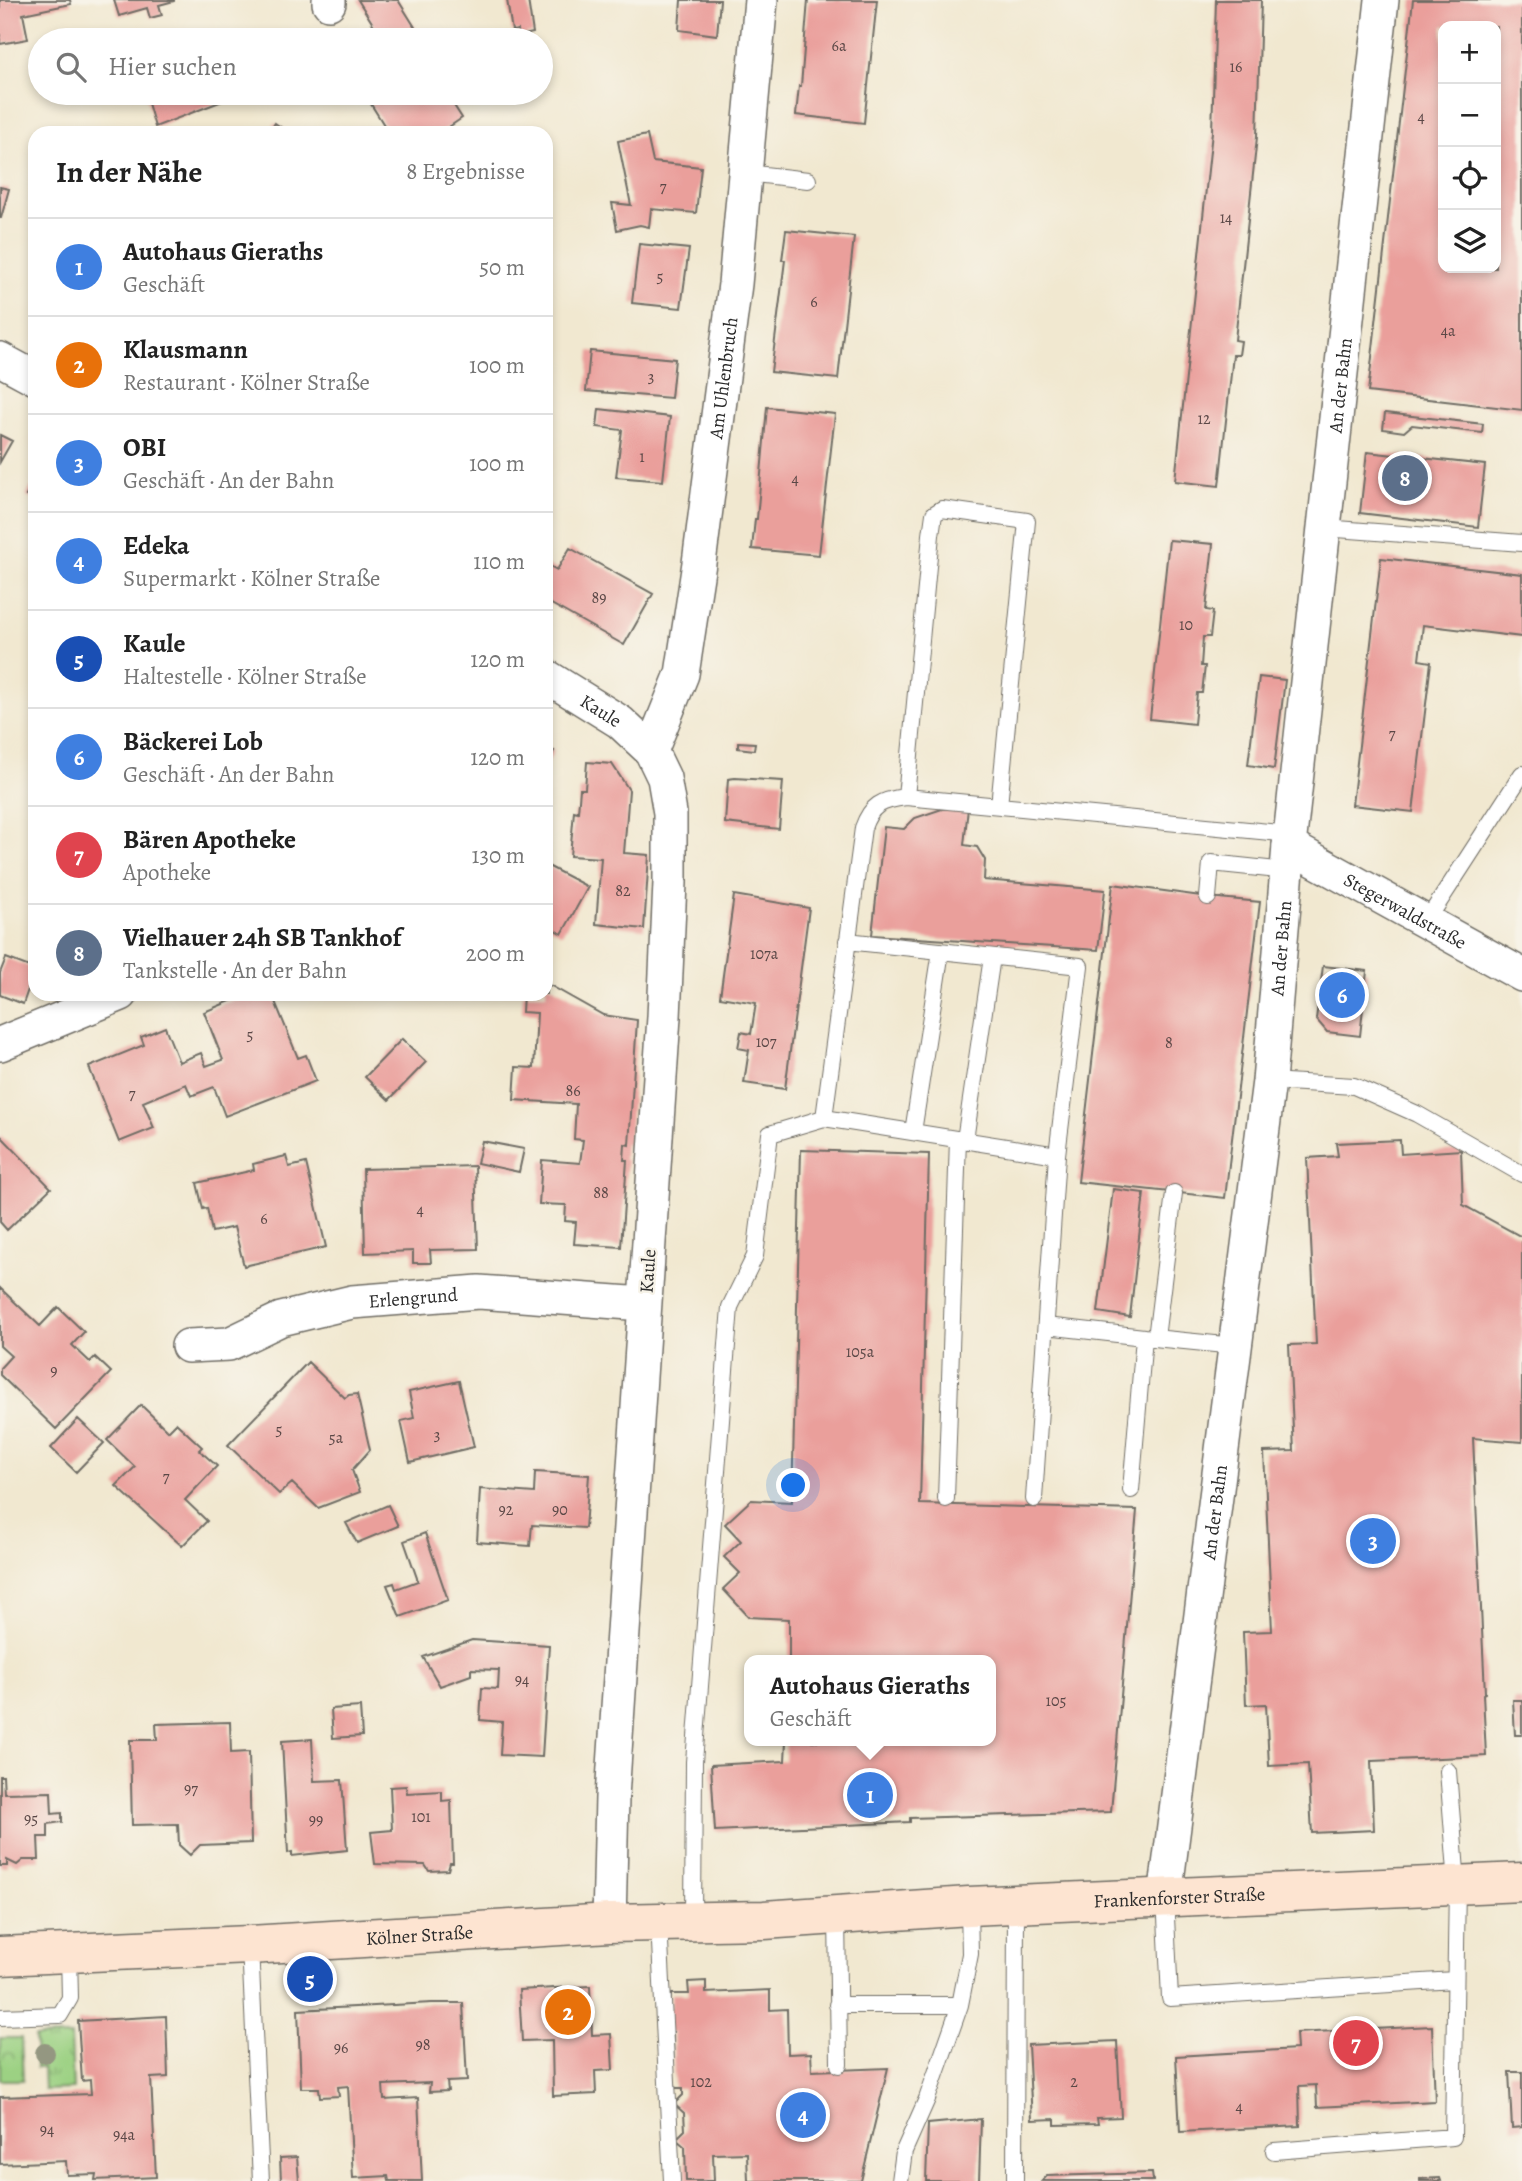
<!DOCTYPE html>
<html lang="de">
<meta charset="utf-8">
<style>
:root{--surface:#fff;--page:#f6f6f6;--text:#222;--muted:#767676;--line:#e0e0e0;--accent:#db2777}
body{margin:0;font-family:Alegreya,serif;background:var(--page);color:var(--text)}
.controls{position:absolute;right:21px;top:21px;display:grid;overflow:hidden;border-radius:14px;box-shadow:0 4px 10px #0003}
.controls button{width:63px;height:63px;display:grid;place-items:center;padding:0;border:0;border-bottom:2px solid var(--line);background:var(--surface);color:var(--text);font:35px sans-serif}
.you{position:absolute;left:794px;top:1486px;width:24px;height:24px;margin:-18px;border:5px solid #fff;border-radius:50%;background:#1a73e8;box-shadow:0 0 0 10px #1a73e833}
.badge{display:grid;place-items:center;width:46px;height:46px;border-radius:50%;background:var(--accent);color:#fff;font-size:23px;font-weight:700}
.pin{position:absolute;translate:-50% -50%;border:4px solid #fff;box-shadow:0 2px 7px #0006}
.popup{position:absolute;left:744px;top:1655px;width:252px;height:91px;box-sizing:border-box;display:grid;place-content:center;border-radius:14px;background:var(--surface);filter:drop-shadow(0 2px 5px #0005);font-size:23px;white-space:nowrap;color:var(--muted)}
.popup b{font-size:26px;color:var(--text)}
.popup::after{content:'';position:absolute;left:50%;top:100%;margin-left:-14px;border:14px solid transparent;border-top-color:var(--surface)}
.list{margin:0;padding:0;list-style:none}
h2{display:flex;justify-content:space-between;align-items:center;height:91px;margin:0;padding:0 28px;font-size:30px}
h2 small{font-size:23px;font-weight:400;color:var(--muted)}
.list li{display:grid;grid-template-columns:46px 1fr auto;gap:21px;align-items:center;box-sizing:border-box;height:98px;padding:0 28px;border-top:2px solid var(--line)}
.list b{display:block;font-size:26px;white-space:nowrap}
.list p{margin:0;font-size:23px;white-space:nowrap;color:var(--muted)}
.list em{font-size:23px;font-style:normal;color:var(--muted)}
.icon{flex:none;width:38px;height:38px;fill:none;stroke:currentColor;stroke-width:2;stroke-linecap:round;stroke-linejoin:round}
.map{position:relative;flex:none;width:1522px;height:2181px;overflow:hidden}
.search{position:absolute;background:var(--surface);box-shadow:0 4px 10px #0003;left:28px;top:28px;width:525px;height:77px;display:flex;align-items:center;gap:18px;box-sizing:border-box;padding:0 24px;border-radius:38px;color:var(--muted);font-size:26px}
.panel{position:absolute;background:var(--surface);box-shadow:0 4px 10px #0003;left:28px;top:126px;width:525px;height:875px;border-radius:21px}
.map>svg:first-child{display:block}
.grass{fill:url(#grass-tufts);stroke:#647e57;stroke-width:2}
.park{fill:url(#park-crowns);stroke:#647e57;stroke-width:2}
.building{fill:#ea9f9b;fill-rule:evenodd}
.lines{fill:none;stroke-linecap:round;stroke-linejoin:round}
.service-casing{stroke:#706d65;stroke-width:18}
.minor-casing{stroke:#706d65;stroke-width:36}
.secondary-casing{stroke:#706d65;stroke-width:41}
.service{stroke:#fff;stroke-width:16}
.minor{stroke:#fff;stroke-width:33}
.secondary{stroke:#fde4d1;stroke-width:38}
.tree{fill:#949781}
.labels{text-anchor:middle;stroke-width:5;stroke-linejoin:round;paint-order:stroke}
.number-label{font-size:16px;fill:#5b4847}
.street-label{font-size:19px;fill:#2b2b2b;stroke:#f7f3e8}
</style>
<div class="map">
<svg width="1522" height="2181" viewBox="0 0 1522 2181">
<defs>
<pattern id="grass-tufts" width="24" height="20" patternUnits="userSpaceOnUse" patternTransform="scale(1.75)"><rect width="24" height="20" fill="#9cd183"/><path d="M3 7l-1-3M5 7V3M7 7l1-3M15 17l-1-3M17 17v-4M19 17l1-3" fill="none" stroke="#7faa6b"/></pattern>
<pattern id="park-crowns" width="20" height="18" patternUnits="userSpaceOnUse" patternTransform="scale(1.75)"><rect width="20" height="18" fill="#9cd183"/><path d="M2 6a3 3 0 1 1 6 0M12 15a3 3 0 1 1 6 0" fill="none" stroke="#7faa6b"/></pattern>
</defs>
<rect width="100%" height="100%" fill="#f7f3e8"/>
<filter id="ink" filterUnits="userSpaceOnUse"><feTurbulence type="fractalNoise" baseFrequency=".0143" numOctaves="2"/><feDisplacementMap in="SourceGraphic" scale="14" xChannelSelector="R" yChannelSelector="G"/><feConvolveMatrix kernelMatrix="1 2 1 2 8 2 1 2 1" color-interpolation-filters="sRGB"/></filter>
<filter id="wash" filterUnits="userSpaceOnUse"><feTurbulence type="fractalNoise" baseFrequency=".00686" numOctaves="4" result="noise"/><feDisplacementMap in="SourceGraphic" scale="28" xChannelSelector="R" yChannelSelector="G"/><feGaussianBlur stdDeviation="1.57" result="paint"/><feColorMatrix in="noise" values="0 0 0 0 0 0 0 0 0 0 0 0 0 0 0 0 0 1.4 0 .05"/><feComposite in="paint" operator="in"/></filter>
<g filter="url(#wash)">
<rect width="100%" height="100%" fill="#f1e8d0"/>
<path class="grass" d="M71,2036L73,2089L44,2090L43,2068H36L35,2037Z"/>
<path class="park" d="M0,2038H21L23,2080H0Z"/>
<g id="blocks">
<path class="building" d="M0,0H70L71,4L23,14L28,39L0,44Z
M114,0H174V1L159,5L162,15L150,18L147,8L119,16Z
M358,0H398L423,40H358L376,29Z
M507,0H528L533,33L519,36L518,30L512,31Z
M681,0H720L717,35L679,30Z
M808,0H877L864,123L796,115L799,86H801Z
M1216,0H1261L1257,137L1235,340L1241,341L1239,355H1233L1219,486L1175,481L1212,132Z
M1413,0H1522V410L1368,392ZM1443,26H1496V268H1443Z
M145,93H243L155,127Z
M364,93H419L424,101L438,93H446L462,118L440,133H389Z
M275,123L289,133H268Z
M647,135L653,162L701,167L696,213L651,209L649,227L640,225L617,230L612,203L631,205L618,141Z
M0,187L9,189L1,218H0Z
M786,230L854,237L838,379L771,372L785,260H782Z
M639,244L689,249L681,308L632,303Z
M590,351L675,359L671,398L586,391Z
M767,407L835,414L819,555L752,549L755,519H757Z
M599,409L670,417L663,481L616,477L622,430L597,427Z
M1385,413L1483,424L1482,433L1412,425L1404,432L1383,429Z
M0,435L12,441L0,462Z
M1367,452L1485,465L1478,527L1360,513Z
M35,481V501L26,496Z
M1169,540L1213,544L1206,610L1213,611L1210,637H1203L1201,666H1205L1202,693H1197L1194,724L1150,719Z
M570,548L653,594L624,645L546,601V564L557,570Z
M1381,558L1522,574V637L1423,625L1419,660L1431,662L1413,812L1352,805Z
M1259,677L1285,680L1274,769L1248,765Z
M738,742L755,743L754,750L738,748Z
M546,747L554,751L546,765Z
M587,762L612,764L629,790L624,853L649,855L644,929L596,924L601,858L570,856L574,811L578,812L580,789H585Z
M735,778L783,781L779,829L725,823L728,779Z
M968,808L964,845L977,847L985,860L984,880L1105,890L1098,950L872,935L884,827L904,829L915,818L942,809Z
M546,865L588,887L562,934L546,925Z
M1113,884L1208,897L1260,902L1225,1198L1078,1182Z
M734,895L809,908L785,1089L744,1083L749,1050L738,1048L741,1032L751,1034L756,1003L720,997Z
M6,958L35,969L23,1004L0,995V973Z
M1323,966L1367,971L1360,1036L1327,1032L1316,1019Z
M546,983L603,1015L637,1020L629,1145L625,1144L624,1160H627L621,1247L574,1244L576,1222L565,1221L566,1205L539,1204L542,1160L580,1163L583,1140L574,1139L576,1104L514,1100L516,1067L534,1068L537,1013L522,1012L523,994H546Z
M247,994H272L298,1058L306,1055L316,1081L225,1116L214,1087L191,1096L186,1084L143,1102L154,1128L119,1142L89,1067L144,1045L141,1037L165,1027L179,1062L201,1053L206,1066L223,1060L204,1012Z
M402,1039L426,1062L389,1100L365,1077Z
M0,1135L51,1188L7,1230L0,1222Z
M1400,1140L1401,1154L1461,1150L1463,1205L1522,1237V1442L1473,1438L1485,1693L1483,1694L1486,1756L1371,1761L1374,1830L1312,1833L1308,1764L1269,1766L1266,1704L1246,1705L1243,1632L1272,1631L1264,1452L1294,1451L1289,1345L1316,1344L1307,1158L1338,1156L1336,1143Z
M482,1141L524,1149L519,1172L477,1163Z
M801,1150L929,1154L920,1504L1137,1510L1111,1812L910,1818V1822L715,1831L711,1765L785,1761L786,1741H991V1660H789V1619L749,1617L723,1589L740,1573L724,1557L741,1541L725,1524L751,1500L792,1502Z
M286,1156L289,1167L306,1163L326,1247L244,1266L234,1227L212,1232L207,1208L203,1209L197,1183L254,1170L253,1164Z
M475,1166L478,1249L430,1250L431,1263H413V1251L365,1253L363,1169Z
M1113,1189L1144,1193L1130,1317L1098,1312Z
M0,1288L40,1326L58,1307L84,1332L72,1345L90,1362L95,1357L111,1372L56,1429L0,1375V1368L11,1356L0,1346Z
M308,1362L345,1398L349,1395L357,1394L370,1450L352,1470L360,1492L318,1508L292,1483L279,1494L228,1445Z
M459,1381L474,1447L410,1462L401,1421L414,1418L409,1392Z
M141,1405L168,1431L176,1423L202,1447L199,1450L217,1466L185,1500L207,1521L182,1546L116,1486L135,1467L107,1440Z
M78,1419L104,1443L76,1472L51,1448Z
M535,1472L589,1475L585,1528L532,1525L530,1546L477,1542L480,1489L534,1493Z
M388,1505L398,1526L357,1543L346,1523Z
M425,1533L448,1600L400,1617L387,1585L394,1583L396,1589L418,1581L404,1541Z
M472,1640L549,1645L542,1757L500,1755L502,1722L480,1720L482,1688L498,1689L499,1670L471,1669V1675L440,1686L423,1657Z
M1513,1700H1522V1735H1515Z
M360,1707L362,1736L333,1738L331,1709Z
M230,1722L231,1753L249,1752L251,1843L200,1845L190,1855L179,1845L178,1824L132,1825L130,1740H157L156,1724Z
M312,1739L314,1781L342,1780L347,1850L292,1856V1852L288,1853L282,1741Z
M0,1776H3L4,1793L51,1792L52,1814L62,1813V1822L48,1824V1837H38L39,1860H23L17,1865L7,1860V1866H0Z
M406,1786L407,1793L442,1791V1801L451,1800L453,1863H450L448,1870L429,1871L425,1865L375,1864L371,1832L392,1830L390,1787Z
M706,1981V1993L770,1990V2010L787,2009L788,2054L811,2053L812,2071L888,2068L861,2181H748L747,2153L713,2154L714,2181H686L685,2147L676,2139L685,2130L684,2113L674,2104L683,2095V2088H674L673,2032H667L666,2009L671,2008V1994H689L688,1982Z
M590,1986L592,2035L611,2034L613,2070L595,2071L596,2094L553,2096L552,2040L522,2041L519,1990Z
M432,2003H463L467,2081L447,2082L448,2091L429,2092L430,2083L383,2085L384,2100L418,2098L422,2181H389L388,2176L353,2178L348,2086L338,2087L339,2096L320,2097L319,2088H301L298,2010Z
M166,2016L168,2077L151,2078L156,2177L95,2180L96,2174L67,2175L66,2161L0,2164V2097L91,2094L90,2080L82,2081L78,2021Z
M1432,2026L1435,2101L1317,2107L1316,2085L1299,2086L1300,2126L1180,2132L1176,2056L1297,2049L1296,2033Z
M1117,2041L1121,2117L1097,2118L1098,2124L1055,2125V2119L1032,2120L1028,2045Z
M1509,2072H1522V2127L1512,2128Z
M981,2119L979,2181H926L928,2124Z
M297,2157L299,2181H281L280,2158Z
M1152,2173L1153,2181H1042L1047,2176Z
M1440,2178L1441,2181H1420V2179Z"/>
</g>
</g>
<g filter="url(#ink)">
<use href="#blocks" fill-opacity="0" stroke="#706d65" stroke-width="2"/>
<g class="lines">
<defs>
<path id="service" d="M746,173L808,180
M1324,528L1522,543
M906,797L931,535L934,514L942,509L1027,521L999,806
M1208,897L1211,863L1287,871
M1426,922L1522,774
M847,941L1080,966L1057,1155
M1269,1081L1354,1086L1417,1114L1522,1174
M824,1118L863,828C871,805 881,800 906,797L1290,834
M913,1132L941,951
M965,1140L992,957
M1046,1326L1144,1337
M1156,1338L1174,1193
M1131,1490L1144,1337L1235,1346
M946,1499L958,1139
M1165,1897L1170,1998L1454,1980
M837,1914L839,2065
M693,1922L694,1762L730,1307L755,1256L770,1134L824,1118L1057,1155L1034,1499
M659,1923L672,2181
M250,1946L261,2181
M837,2005H960L927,2099L904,2151L900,2181
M960,2005L970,1954L969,1906
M0,2017L60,2015L70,1998L69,1953
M1274,2151L1453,2137L1457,1884L1448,1771
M1015,2181L1016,1904"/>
<g id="minor">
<path d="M329,3V0"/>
<path d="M0,359L35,378"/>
<path id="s1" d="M546,676L620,722L651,751L664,778L670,813V883L664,1017L612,1797L609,1923"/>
<path id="s2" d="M651,751L682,674L699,563L735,284L761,0"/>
<path id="s3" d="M1289,846L1522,975"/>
<path d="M0,1044L121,994"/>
<path id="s4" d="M188,1346L229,1344L281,1319L352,1302L479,1292L644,1304"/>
<path id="s5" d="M1165,1897L1269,1081L1289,846L1382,0"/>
</g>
<g id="secondary">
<path id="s6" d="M0,1956L250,1945L609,1923L764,1920L969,1906L1522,1882"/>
</g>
</defs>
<use href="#service" class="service-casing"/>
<use href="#minor" class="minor-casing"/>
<use href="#secondary" class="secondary-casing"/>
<use href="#service" class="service"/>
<use href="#minor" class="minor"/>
<use href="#secondary" class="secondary"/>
</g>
<circle class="tree" cx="45" cy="2053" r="10"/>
</g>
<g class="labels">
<g class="number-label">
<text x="839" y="51">6a</text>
<text x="1236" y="72">16</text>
<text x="1421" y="122">4</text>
<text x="663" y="192">7</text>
<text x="1226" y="223">14</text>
<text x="660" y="282">5</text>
<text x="814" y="307">6</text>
<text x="1448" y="336">4a</text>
<text x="651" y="382">3</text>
<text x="1204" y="424">12</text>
<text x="642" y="462">1</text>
<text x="795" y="484">4</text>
<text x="599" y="603">89</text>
<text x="1186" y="630">10</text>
<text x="1392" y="739">7</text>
<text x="623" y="896">82</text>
<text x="764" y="959">107a</text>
<text x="250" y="1040">5</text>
<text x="766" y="1047">107</text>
<text x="1169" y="1048">8</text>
<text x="573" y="1096">86</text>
<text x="132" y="1099">7</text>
<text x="601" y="1198">88</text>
<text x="420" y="1215">4</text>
<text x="264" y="1224">6</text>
<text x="860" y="1357">105a</text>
<text x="54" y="1376">9</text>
<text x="279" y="1435">5</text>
<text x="437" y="1440">3</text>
<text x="336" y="1443">5a</text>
<text x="166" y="1482">7</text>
<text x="506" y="1515">92</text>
<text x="560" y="1515">90</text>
<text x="522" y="1685">94</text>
<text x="1056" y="1706">105</text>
<text x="191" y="1794">97</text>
<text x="421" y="1822">101</text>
<text x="31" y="1824">95</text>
<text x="316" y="1825">99</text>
<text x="423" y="2050">98</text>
<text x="341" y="2053">96</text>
<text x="701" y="2087">102</text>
<text x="1074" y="2087">2</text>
<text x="1239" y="2112">4</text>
<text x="47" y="2135">94</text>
<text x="124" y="2140">94a</text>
</g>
<g class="street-label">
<text dy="7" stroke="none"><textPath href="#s2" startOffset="382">Am Uhlenbruch</textPath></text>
<text dy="7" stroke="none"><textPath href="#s5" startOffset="1522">An der Bahn</textPath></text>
<text dy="7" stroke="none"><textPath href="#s1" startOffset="65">Kaule</textPath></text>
<text dy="7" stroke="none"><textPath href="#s3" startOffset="133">Stegerwaldstraße</textPath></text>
<text dy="7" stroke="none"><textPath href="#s5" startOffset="956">An der Bahn</textPath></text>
<text transform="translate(647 1271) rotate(-86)" y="7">Kaule</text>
<text dy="7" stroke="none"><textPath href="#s4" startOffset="233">Erlengrund</textPath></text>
<text dy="7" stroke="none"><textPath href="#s5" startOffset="388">An der Bahn</textPath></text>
<text dy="7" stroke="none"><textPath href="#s6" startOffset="1181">Frankenforster Straße</textPath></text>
<text dy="7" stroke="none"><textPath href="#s6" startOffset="420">Kölner Straße</textPath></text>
</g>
</g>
</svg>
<div class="controls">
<button>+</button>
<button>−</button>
<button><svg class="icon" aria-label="locate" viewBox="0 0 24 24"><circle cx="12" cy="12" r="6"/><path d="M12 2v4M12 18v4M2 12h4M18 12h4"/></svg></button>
<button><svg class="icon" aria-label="layers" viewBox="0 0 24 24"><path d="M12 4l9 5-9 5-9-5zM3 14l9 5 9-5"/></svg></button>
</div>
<div class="you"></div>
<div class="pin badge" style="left:870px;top:1795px;background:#3f7fe0">1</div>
<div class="popup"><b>Autohaus Gieraths</b>Geschäft</div>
<div class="pin badge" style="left:568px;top:2012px;background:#e8710a">2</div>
<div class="pin badge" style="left:1373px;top:1541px;background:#3f7fe0">3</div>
<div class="pin badge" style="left:803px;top:2115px;background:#3f7fe0">4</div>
<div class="pin badge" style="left:310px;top:1979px;background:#1a4fb4">5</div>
<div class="pin badge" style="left:1342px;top:995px;background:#3f7fe0">6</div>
<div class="pin badge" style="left:1356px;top:2043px;background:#e0444e">7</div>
<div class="pin badge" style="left:1405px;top:478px;background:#5c6f8a">8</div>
<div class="search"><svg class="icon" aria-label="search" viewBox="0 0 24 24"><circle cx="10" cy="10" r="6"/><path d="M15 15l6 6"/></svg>Hier suchen</div>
<section class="panel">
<h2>In der Nähe<small>8 Ergebnisse</small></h2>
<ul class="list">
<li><span class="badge" style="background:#3f7fe0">1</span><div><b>Autohaus Gieraths</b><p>Geschäft</p></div><em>50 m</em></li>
<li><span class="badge" style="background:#e8710a">2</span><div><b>Klausmann</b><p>Restaurant · Kölner Straße</p></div><em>100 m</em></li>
<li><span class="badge" style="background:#3f7fe0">3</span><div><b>OBI</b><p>Geschäft · An der Bahn</p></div><em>100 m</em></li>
<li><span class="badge" style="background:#3f7fe0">4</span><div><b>Edeka</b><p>Supermarkt · Kölner Straße</p></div><em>110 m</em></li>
<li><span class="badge" style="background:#1a4fb4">5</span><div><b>Kaule</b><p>Haltestelle · Kölner Straße</p></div><em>120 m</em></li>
<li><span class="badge" style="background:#3f7fe0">6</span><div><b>Bäckerei Lob</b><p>Geschäft · An der Bahn</p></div><em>120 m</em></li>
<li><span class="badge" style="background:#e0444e">7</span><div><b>Bären Apotheke</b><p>Apotheke</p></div><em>130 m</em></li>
<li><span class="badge" style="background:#5c6f8a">8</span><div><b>Vielhauer 24h SB Tankhof</b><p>Tankstelle · An der Bahn</p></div><em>200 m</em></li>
</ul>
</section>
</div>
